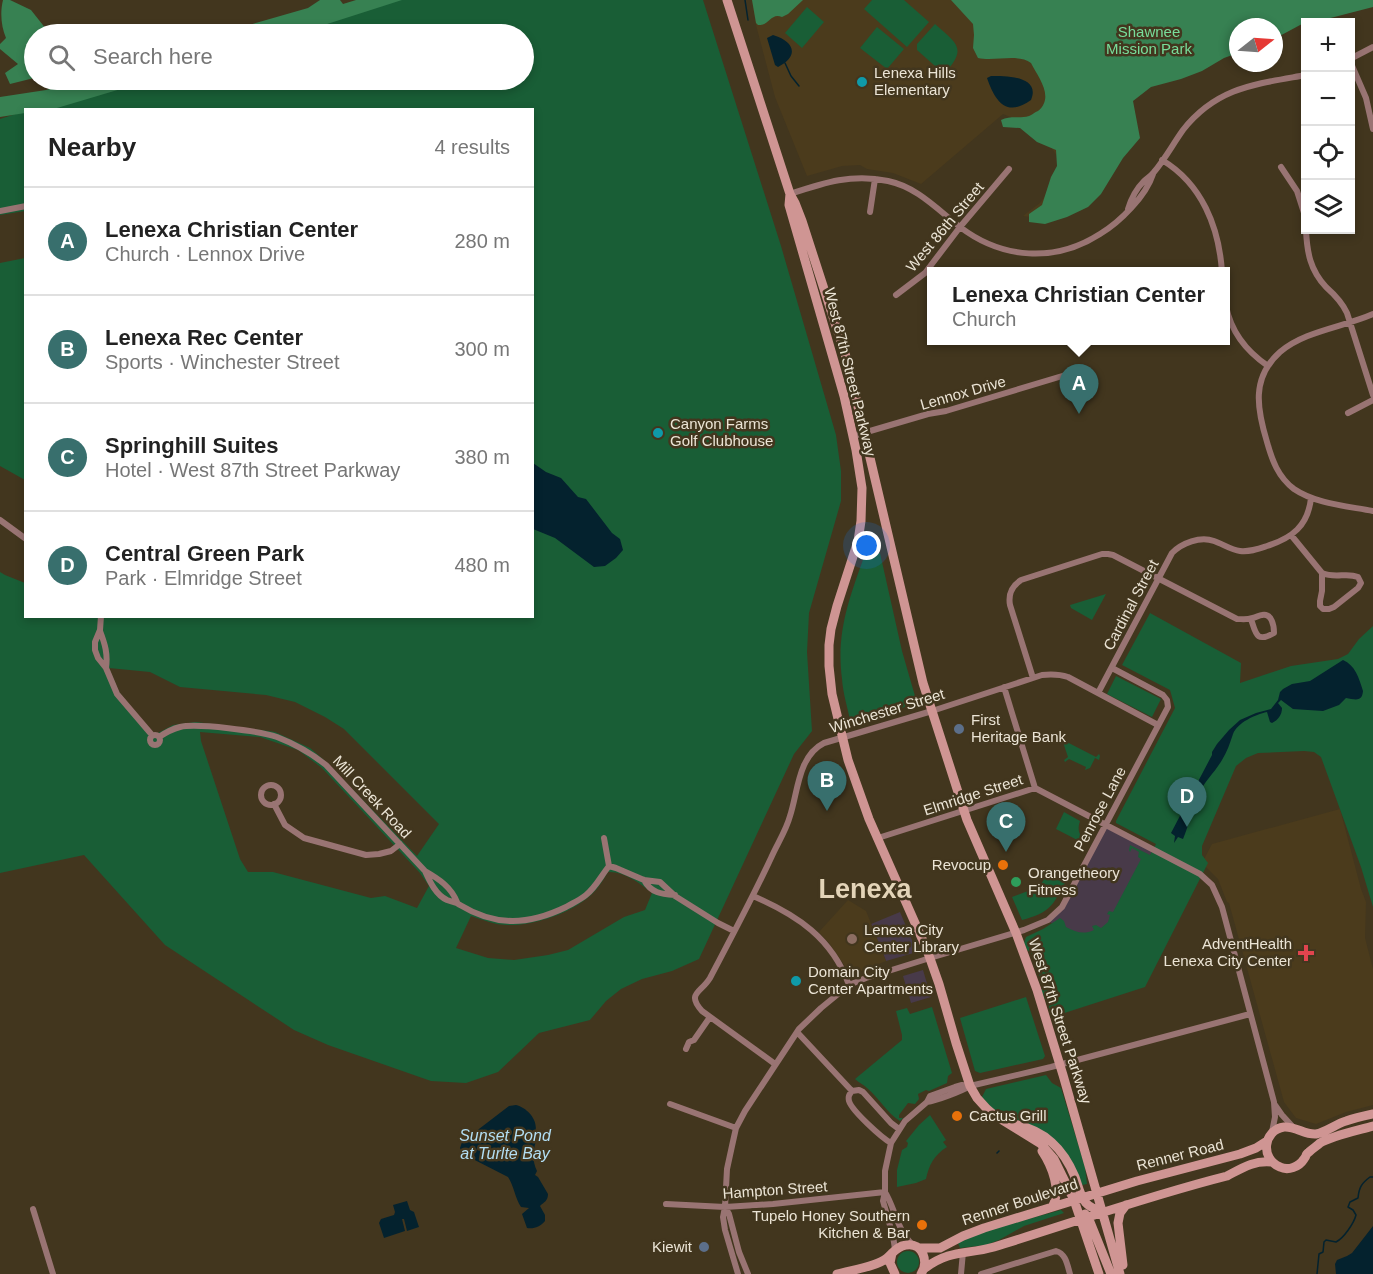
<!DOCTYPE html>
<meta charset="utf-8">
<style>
:root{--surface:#fff;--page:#f6f6f6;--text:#222;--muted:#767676;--line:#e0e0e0;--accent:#386f6d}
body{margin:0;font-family:Arial,sans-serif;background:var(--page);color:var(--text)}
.controls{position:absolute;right:18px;top:18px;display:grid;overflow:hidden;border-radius:0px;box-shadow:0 3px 9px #0003}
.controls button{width:54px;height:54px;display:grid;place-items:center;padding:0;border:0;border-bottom:2px solid var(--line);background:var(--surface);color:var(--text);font:30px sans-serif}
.compass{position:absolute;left:1229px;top:18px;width:54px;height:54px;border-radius:50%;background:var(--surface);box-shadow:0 3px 9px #0003;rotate:73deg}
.you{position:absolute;left:867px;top:546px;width:21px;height:21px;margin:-15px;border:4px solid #fff;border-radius:50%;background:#1a73e8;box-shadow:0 0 0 9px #1a73e833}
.badge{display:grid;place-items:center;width:39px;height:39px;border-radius:50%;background:var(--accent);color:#fff;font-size:20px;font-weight:700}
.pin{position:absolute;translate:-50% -50px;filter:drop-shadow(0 2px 3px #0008)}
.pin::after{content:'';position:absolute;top:32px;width:21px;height:18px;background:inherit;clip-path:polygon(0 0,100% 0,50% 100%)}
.popup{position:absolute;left:927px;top:267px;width:303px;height:78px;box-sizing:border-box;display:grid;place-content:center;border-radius:0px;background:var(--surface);filter:drop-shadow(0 2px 4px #0005);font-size:20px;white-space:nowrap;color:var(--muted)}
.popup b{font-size:22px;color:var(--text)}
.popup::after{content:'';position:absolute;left:50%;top:100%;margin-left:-12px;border:12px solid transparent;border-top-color:var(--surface)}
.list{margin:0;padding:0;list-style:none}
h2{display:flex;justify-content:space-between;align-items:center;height:78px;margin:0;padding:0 24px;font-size:26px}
h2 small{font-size:20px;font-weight:400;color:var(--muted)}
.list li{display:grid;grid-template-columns:39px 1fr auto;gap:18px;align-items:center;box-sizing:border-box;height:108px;padding:0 24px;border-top:2px solid var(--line)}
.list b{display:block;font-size:22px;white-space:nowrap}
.list p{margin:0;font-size:20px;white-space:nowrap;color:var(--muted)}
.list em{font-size:20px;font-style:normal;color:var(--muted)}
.icon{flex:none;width:33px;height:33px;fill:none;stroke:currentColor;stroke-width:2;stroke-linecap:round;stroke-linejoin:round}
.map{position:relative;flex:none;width:1373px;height:1274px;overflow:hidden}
.search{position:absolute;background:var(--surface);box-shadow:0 3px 9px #0003;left:24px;top:24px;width:510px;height:66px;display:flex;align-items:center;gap:15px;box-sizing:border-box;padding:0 21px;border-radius:33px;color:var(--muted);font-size:22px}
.panel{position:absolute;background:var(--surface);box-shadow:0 3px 9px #0003;left:24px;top:108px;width:510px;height:510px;border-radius:0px}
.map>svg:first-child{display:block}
.commercial{fill:#483a49}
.built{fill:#4b3b1c}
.green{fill:#195e36;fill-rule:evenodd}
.forest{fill:#378152}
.water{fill:#04222e}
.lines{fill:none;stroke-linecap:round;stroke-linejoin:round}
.stream{stroke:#04222e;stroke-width:1.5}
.minor{stroke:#997473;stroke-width:6}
.secondary{stroke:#cf9593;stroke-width:9}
.culture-dot{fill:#0f9aa8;stroke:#42361e;stroke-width:2}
.service-dot{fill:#5c6f8a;stroke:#42361e;stroke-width:2}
.food-dot{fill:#e8710a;stroke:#42361e;stroke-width:2}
.leisure-dot{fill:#2e9e5b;stroke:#42361e;stroke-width:2}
.education-dot{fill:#8d6e63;stroke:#42361e;stroke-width:2}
.health-dot{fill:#e0444e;stroke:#42361e;stroke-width:2}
.labels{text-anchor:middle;stroke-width:5;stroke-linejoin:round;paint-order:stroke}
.park-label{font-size:15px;fill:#78dd9a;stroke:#42361e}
.poi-label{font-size:15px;fill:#ebe4d5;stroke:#42361e;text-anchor:start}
.street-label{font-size:15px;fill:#ebe4d5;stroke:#42361e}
.water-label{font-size:16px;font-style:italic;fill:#b2def3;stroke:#42361e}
.town-label{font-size:27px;font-weight:bold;fill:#e3d4b8;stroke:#42361e}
</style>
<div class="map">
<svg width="1373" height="1274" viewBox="0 0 1373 1274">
<rect width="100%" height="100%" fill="#42361e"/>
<path class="commercial" d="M1106,826L1153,850L1110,931L1081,940L1048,921L1053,917Z
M900,912L917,952L886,961L871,924Z
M923,970L931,997L911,1003L903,976Z"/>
<path class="built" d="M752,0H1093L1135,134L1045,219L1023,216L1040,203L1057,179L1061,162L1047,141L1031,125L1003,114L921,184L893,173L867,169L860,165L842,166L807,176L775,97L756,25Z
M1340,809L1361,889L1366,902L1365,938L1373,969V1105L1346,1112L1316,1124L1296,1118L1284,1102L1229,903L1227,902L1218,879L1202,863L1212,844Z
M848,900L866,911L886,961L854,974L849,972L830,944L819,932Z"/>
<path class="green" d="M398,0H703L781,246L836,435L841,471V501L809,613L807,652L812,731L794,754L699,959L672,971L642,979L621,989L606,1001L590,1020L539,1033L498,1072L466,1083L431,1081L328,1045L294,1030L165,945L84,855L0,873V572L5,575L25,583L26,616H532V110L30,109L131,80H524V34H282ZM109,668L150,672L180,687L266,695L295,702L325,717L344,729L439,824L417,856L324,760L310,748L275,732L269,731L196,722L173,725L158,733L152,732L119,692ZM200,732L260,737L298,750L322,768L420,873L429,886L417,908L385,896L371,898L273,872H248L240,859L201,741ZM608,872C624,871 640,883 652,893L645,910L624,917L568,950L548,955L514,960L488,958L456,948L471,916C483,920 495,925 508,925C534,926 571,913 591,895C598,889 603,880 608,872Z
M872,0H904L929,22L907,47L864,9Z
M807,7L824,22L802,48L785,33Z
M935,24C957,44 968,48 944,74L917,50V44Z
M877,27L904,49L887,69L860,48Z
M25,111V211L0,215V119Z
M25,258H26L25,480L0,466V263Z
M880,553L902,651L917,703L851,724C848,709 843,694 842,679C836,633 849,599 864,557Z
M1106,594L1092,620L1071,608L1070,605Z
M1150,613L1241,663L1240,683L1291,666L1338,659L1348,654L1359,639L1373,626V907L1361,867L1321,757L1314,752L1304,751L1258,753L1246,758L1236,766L1202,846V855L1208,863L1145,987L1052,1017L1047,1000L1043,998L1041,990L1043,986L1031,952L1027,950L1024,943L1026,937L1043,929L1060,918L1064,921L1066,927C1076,932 1083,935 1094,930L1092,926L1096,925L1101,928L1108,922L1110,915L1107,914L1109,911L1113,912L1141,859L1138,857L1139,852L1132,848L1130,852L1129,850L1130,845L1150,855L1156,844L1116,823V821L1175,708L1170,690L1122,665Z
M1116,676L1161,699L1152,717L1107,694Z
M1061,739L1096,757L1099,754L1100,756L1099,760L1095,758L1090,768L1085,770L1086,767L1069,759L1065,762L1064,760L1068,757L1063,742H1058Z
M1064,812L1080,821C1077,830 1079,836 1086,841L1085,844L1056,829Z
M1046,876L1052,877L1065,883C1053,906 1049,913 1022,920L1012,897L1028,891L1035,894Z
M1026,997L1045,1056L1043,1059L980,1073L975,1071L960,1018Z
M932,1007L952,1073L948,1076L947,1083L929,1091L926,1090L918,1094L919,1099L915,1104L908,1103L899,1115V1118H903L900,1121C887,1113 879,1098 867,1088C863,1084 859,1083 855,1079L902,1040V1035L896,1011L907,1008L910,1014Z
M1046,1075L1052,1083L1061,1088L1085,1167L1087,1184L1082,1185L1037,1128L1026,1123L1003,1115L991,1107L982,1097L986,1089Z
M930,1115L946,1140L943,1142L947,1147C934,1155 929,1165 926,1179L916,1183L897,1187V1170L902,1150L907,1147L908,1143L906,1141L919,1125Z
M1061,1210L1064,1213L1024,1226L999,1240L986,1245L960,1248L958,1243L985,1231Z
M897 1262a11 11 0 1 1 22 0a11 11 0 1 1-22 0Z"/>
<path class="forest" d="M3,0H10L31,10L50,34H34V78L10,84L5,73L18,64L0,49V44L6,38C1,26 0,12 3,0Z
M320,0H340L343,4L356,0H402L296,34H218L308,8Z
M752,0H803L788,14L782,17C771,12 769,26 758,25L756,23Z
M951,0H1373V7L1315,22L1302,24L1274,39V27H1238V53L1224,58L1202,71L1181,79L1151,87L1133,101L1140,138L1123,158L1101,194L1088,207L1067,217L1045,224L1029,222V214L1042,205L1051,177L1057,166L1056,150L1037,142L1020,128L1003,127L1001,120C1011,115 1019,119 1029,116C1030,116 1037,111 1038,111C1055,97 1038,77 1031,63C1018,53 994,62 978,58L973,48L974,35L973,24Z
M79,80H151L57,108L26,110L25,113L0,117V97L46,90Z"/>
<path class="water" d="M773,35C794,41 800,56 778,67L775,65L767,38Z
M991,76C1006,76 1041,76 1031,100C1006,118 995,101 987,78Z
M533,463L546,472L561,478L578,497L586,499L612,533L620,539L623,550L616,558L605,566L594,567L555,538L533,529Z
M1343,660C1355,665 1359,678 1363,691C1362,703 1354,699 1346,698L1339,705L1323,711L1293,709L1281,700L1278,703L1282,708C1282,715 1278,720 1272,723L1270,722L1267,712C1255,715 1238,722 1233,734C1230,743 1227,752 1222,760C1215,772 1204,782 1198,795C1192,809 1189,825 1183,839L1178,837L1174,843L1175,836L1171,833L1212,755V752L1217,744L1229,730L1240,720L1256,713L1271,709L1278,700L1280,692L1283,689L1292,684L1310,681Z
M516,1105C528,1108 539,1121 535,1133L537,1136C534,1148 531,1159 537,1171L535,1175L538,1177L548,1194C548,1201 544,1202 540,1206L545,1215V1221C540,1227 534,1229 527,1228L522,1214L529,1208L521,1207C515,1198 514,1186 508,1177L463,1154L460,1148L462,1142L509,1106Z
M407,1201L410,1210L414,1212L419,1227L407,1231L404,1219H402L405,1231L384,1238L379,1223L381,1219L394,1215L395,1212L393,1205Z
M1373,1226V1274H1336L1335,1264L1337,1260L1347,1256L1352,1253Z"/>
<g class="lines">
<path class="stream" d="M745,0L748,20
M785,63L791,76L799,86
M933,88L935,91
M997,1153L999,1151
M1317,1274L1319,1254L1323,1252L1324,1242L1326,1240L1336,1242C1344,1238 1354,1223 1356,1215L1353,1210L1348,1207L1350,1202L1358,1198C1359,1187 1362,1183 1370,1177H1373"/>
<path class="minor" d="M1350,59L1373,47
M1350,61L1366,98L1373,129
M1162,160C1202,184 1219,227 1222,272
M1281,167L1297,191L1306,219
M790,194C823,183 852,173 888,181C917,187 937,209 960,227C1002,259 1055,263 1100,234C1120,222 1146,196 1153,174
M1128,209C1131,199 1136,189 1144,181C1147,178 1151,176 1154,172C1165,159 1173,144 1183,130C1217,87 1256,84 1306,75
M0,211L26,206
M870,212L875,179
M1306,230C1307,252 1310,270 1326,287C1335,295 1342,302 1347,313L1373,395
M896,295L925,273L960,227L1009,169
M1226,306C1231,332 1246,351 1268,366
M1373,314C1344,327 1304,331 1280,352C1251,378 1257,409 1267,442C1272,460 1278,477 1294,489C1316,504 1347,506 1373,511
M1348,413L1373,400
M853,436L928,414L946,411L1079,371
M0,520L26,539
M1291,535L1322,573
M1322,573C1336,579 1346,572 1358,577L1361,583L1358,588L1334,607L1329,609H1323L1320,606V601L1322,591Z
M101,616L100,630L95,642V650L98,658L106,668L117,694L152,735
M100,631C105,644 108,654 106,668
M1033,678L1010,605C1008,594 1012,586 1021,580L1102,554H1108L1113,555L1237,619C1242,619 1247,620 1252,618C1256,618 1259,615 1262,615C1272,613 1274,626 1274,633C1256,643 1256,634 1251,619
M1004,687L1035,788
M1098,693L1172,553C1182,543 1200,536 1214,541C1223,544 1231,550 1240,551C1250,552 1258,549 1267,546C1292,538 1308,526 1311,498
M150 740a5 5 0 1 1 10 0a5 5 0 1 1-10 0Z
M159,737C165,733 172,729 180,727C197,723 260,731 277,737C295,744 311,753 326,765L425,871C439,879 451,887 457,902
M261 795a10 10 0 1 1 20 0a10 10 0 1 1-20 0Z
M274,804L285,825L304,838L366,855L379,854L391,851L400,844
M604,838L609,866
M878,838L1035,788L1200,874L1212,885L1222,907L1274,1102L1275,1117L1272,1132
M425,871C430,882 436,895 447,900C452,902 456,902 460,905C496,927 529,925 566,907C573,903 580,900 586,895C596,887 601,876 609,866L616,868L644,880L660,882L675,896L718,923L734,931
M644,880C651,893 661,894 675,895
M753,896C797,915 832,938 849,985
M797,1032L852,1091
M686,1049L689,1042L694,1040L710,1017
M775,1064L702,1011C686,993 701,993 710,978C731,938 752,899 771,858C777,844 786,831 790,816C798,792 798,756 824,743L932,711L1042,675C1052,674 1059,674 1068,677L1158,725
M927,1102C936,1101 962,1091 970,1086L1051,1067L1250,1014
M670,1104L736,1128
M1275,1105L1282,1115L1293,1127
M891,1143C882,1138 852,1111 849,1101C848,1096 849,1095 852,1091L859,1090L863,1092L891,1123L899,1129
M885,1192C895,1208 897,1230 912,1244
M666,1204L725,1207L773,1204L885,1192
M725,1207L729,1214L739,1252L748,1274
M33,1209L53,1274
M895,1249L893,1236L883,1201L885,1192V1171L891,1143L905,1121L927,1102L930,1096L955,1087L962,1085L969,1086
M738,1274L725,1230L723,1217L725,1207L727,1169L732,1146L736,1128L745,1111L799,1029L821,1008L849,985L866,978L930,958L1024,930L1048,920L1062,907L1168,707L1167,700L1163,695L1112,668
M961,1274L963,1252
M981,1274L1056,1251C1066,1254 1067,1264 1070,1274"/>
<path class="secondary" d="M727,0L790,194L795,203L802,221L847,360L923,683L967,820L1016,933L1037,990L1063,1075L1120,1274
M790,194L789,205L844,396L856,450L862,488L861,521L858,541L837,606L831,629L829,645V666L832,694L848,760L869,819L927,950L939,984L956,1043L970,1086L977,1098L987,1109L994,1115L1041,1144L1054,1159L1074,1200L1099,1274
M1373,1114C1364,1116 1355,1118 1346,1121C1336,1124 1326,1132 1316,1134C1305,1135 1295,1126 1284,1127C1263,1130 1260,1159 1280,1167C1288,1171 1299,1167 1304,1159C1308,1154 1304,1156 1309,1152C1312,1149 1317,1146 1320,1143C1331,1136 1359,1130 1373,1126
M1014,1124C1045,1131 1063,1148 1075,1177C1078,1185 1080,1196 1086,1203C1090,1208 1097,1210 1103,1212
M1042,1151C1052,1166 1062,1191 1052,1207
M1085,1214L1090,1222L1111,1274
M919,1248H940L963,1236L984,1228L1137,1181L1240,1154L1256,1148L1267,1141
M892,1253L890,1263L895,1274
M1123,1265L1118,1223L1120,1213L1126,1205
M925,1268C951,1249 966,1255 994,1247C1072,1223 1148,1196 1227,1176C1242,1168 1254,1160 1272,1162
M837,1274C851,1270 876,1267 887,1258C893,1253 897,1246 906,1245C923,1242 929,1262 921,1274"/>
</g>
<g class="culture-dot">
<circle cx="862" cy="82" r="6"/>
<circle cx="658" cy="433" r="6"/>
<circle cx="796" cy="981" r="6"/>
</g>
<g class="service-dot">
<circle cx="959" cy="729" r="6"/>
<circle cx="704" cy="1247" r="6"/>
</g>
<g class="food-dot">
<circle cx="1003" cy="865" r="6"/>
<circle cx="957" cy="1116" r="6"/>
<circle cx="922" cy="1225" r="6"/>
</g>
<circle class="leisure-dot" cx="1016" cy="882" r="6"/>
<circle class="education-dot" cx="852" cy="939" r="6"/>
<path class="health-dot" d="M1303 944h6v6h6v6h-6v6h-6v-6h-6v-6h6z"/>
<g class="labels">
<g class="park-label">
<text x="1149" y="37">Shawnee<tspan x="1149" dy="17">Mission Park</tspan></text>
</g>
<g class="poi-label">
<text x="874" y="78">Lenexa Hills<tspan x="874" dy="17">Elementary</tspan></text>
<text x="670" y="429">Canyon Farms<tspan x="670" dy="17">Golf Clubhouse</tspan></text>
<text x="971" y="725">First<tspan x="971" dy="17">Heritage Bank</tspan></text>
<text x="991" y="870" text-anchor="end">Revocup</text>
<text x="1028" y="878">Orangetheory<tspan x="1028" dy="17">Fitness</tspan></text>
<text x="864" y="935">Lenexa City<tspan x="864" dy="17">Center Library</tspan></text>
<text x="1292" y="949" text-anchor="end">AdventHealth<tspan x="1292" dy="17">Lenexa City Center</tspan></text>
<text x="808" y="977">Domain City<tspan x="808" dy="17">Center Apartments</tspan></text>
<text x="969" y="1121">Cactus Grill</text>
<text x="910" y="1221" text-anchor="end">Tupelo Honey Southern<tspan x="910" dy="17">Kitchen &amp; Bar</tspan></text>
<text x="692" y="1252" text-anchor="end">Kiewit</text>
</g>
<g class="street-label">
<text transform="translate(945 227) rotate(-50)" y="5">West 86th Street</text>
<text transform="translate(850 372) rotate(76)" y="5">West 87th Street Parkway</text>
<text transform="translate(963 393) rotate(-16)" y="5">Lennox Drive</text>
<text transform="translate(1131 605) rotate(-62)" y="5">Cardinal Street</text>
<text transform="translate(887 711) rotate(-17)" y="5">Winchester Street</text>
<text transform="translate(973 795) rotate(-18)" y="5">Elmridge Street</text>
<text transform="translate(372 797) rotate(47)" y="5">Mill Creek Road</text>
<text transform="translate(1100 809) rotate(-62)" y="5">Penrose Lane</text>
<text transform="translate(1060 1021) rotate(72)" y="5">West 87th Street Parkway</text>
<text transform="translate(1180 1155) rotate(-14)" y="5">Renner Road</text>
<text transform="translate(775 1190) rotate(-4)" y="5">Hampton Street</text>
<text transform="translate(1020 1202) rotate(-18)" y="5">Renner Boulevard</text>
</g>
<g class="water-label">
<text x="505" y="1141">Sunset Pond<tspan x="505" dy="18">at Turlte Bay</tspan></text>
</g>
<g class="town-label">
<text x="865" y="898">Lenexa</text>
</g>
</g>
</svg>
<div class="controls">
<button>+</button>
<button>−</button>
<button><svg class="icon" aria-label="locate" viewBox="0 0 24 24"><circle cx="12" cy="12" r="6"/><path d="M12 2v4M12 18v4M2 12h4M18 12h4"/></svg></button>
<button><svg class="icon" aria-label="layers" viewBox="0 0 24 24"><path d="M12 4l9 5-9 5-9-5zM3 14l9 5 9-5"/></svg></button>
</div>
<svg class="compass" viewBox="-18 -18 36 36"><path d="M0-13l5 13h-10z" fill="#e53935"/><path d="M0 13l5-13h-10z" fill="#767676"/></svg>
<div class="you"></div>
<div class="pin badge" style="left:1079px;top:414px">A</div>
<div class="popup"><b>Lenexa Christian Center</b>Church</div>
<div class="pin badge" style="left:827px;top:811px">B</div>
<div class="pin badge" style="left:1006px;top:852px">C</div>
<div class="pin badge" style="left:1187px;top:827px">D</div>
<div class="search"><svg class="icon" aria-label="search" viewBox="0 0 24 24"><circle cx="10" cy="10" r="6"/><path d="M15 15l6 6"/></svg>Search here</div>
<section class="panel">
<h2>Nearby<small>4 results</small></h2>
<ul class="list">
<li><span class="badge">A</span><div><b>Lenexa Christian Center</b><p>Church · Lennox Drive</p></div><em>280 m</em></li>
<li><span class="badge">B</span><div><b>Lenexa Rec Center</b><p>Sports · Winchester Street</p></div><em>300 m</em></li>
<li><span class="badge">C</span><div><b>Springhill Suites</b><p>Hotel · West 87th Street Parkway</p></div><em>380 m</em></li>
<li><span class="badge">D</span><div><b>Central Green Park</b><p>Park · Elmridge Street</p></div><em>480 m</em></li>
</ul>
</section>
</div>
